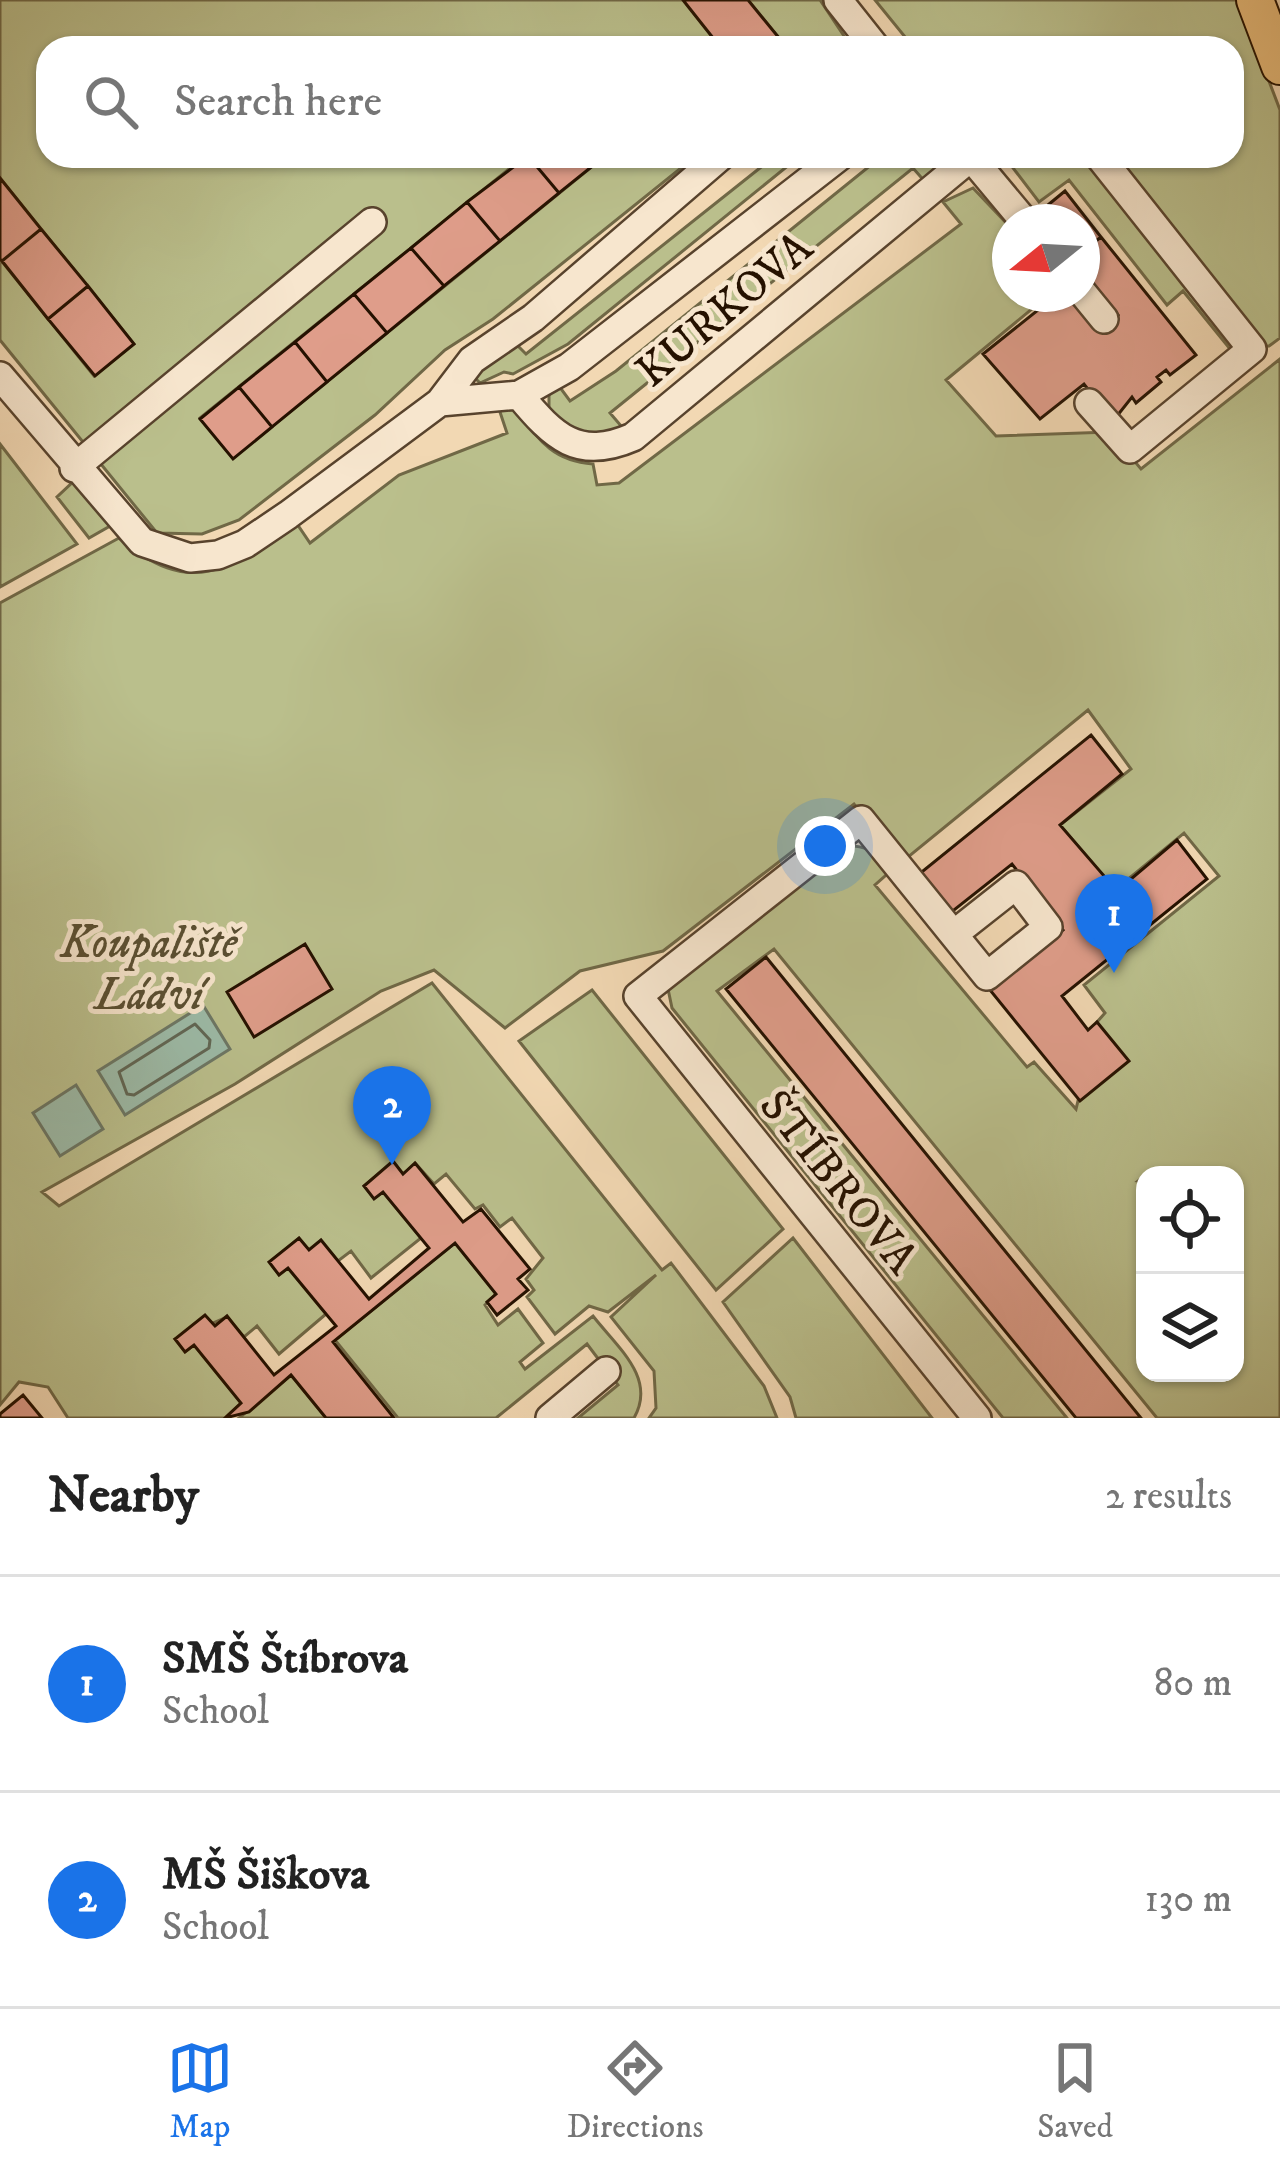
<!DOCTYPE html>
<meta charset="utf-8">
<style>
:root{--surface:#fff;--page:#f6f6f6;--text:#222;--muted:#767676;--line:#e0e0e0;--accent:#1a73e8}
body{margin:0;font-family:"IM FELL DW Pica",serif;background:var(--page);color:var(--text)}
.controls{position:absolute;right:36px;bottom:36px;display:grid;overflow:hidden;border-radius:24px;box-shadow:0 3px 9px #0004}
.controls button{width:108px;height:108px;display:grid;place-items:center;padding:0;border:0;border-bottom:3px solid var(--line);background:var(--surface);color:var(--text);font:60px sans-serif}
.compass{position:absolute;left:992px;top:204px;width:108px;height:108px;border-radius:50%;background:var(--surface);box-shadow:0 3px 9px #0004;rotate:252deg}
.you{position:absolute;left:825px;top:846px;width:42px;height:42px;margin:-30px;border:9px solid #fff;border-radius:50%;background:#1a73e8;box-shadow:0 0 0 18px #1a73e833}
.badge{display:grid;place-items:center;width:78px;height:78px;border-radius:50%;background:var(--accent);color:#fff;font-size:39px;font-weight:700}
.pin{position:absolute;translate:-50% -99px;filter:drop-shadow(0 3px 6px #0008)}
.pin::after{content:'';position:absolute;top:63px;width:42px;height:36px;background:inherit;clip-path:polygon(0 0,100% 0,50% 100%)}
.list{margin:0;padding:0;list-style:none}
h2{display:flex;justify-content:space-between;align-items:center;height:156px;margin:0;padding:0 48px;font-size:51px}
h2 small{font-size:39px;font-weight:400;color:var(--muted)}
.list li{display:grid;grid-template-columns:78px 1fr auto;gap:36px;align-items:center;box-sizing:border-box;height:216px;padding:0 48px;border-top:3px solid var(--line)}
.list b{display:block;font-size:45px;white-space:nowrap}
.list p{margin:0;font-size:39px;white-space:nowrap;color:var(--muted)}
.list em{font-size:39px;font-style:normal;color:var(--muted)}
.icon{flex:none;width:66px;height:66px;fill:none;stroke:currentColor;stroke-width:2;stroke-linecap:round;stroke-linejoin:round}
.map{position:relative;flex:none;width:1280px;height:1418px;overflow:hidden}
.search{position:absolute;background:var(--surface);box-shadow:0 3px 9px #0004;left:36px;right:36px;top:36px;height:132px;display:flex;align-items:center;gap:30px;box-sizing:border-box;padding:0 42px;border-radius:36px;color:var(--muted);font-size:45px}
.sheet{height:588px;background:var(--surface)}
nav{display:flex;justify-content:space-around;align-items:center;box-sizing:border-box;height:168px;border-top:3px solid var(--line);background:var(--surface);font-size:33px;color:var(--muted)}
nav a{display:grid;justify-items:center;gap:6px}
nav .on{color:var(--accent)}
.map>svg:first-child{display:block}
.green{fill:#babf8c;stroke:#706846;stroke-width:3;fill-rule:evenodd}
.water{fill:#9cbba8;stroke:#6c7765;stroke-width:3}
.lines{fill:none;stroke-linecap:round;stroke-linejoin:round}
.shore{stroke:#606654;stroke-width:3}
.building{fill:#df9d8a;stroke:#251100;stroke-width:3}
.minor-casing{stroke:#58432d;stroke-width:32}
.major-casing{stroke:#251100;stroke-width:40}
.minor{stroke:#f7e6ce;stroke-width:27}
.major{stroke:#e9bc7a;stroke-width:36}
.labels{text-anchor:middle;stroke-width:10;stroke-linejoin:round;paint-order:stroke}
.street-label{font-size:45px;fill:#251100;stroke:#f7e6ce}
.park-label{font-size:45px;font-style:italic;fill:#594e31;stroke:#f7e6ce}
</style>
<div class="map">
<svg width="1280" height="1418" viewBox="0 0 1280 1418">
<rect width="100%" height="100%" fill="#f2d8b3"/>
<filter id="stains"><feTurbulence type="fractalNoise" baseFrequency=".00167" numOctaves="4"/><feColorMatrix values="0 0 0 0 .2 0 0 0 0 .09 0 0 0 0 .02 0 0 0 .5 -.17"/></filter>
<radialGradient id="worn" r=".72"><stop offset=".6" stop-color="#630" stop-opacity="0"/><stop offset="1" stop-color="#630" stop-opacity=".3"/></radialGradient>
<path class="green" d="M0,0H683L721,48H48V156H525L200,418L233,458L605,156H696L493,319L445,350L375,415L239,520L202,534L157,533L0,340V259L94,376L134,344L0,178Z
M748,0H820L852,48H779L783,43Z
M875,0H1238L1280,110V338L1269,346L1230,349L1183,291L1167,305L1069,180L1039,202L1004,156H1232V48H914Z
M775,156H800L568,344L513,374L504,372L480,383L470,373L511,339L526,354Z
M882,156H945L943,167L927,184L913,168L610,413L622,427L613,434L579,437L549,411V393L559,386L570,401L616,371Z
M973,188L1010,227V294H1050L946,380L996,436L1110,432L1141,469L1280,359V1418H1157L774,949L717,991L1067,1418H1003L672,1008L667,984L841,846C866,844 876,852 894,868L875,885L1027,1067L1034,1062L1076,1109L1097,1022L1105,1013L1084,985L1219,876L1184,833L1115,890L1060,825L1131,769L1088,710L902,862L854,804L663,951L580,971L505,1028L434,970L381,991L235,1084L42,1192L59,1206L432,983L662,1270L671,1263L764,1386L777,1418H649L656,1408L654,1371L611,1317L656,1275L608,1312L589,1306L555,1334L527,1297L534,1290L526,1279L543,1258L512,1218L500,1227L483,1205L475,1209L446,1174L434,1184L416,1164L403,1174L393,1162L364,1186L374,1198L383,1192L421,1238L371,1278L351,1251L338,1261L321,1240L309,1250L299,1238L270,1262L279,1275L288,1268L326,1314L279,1354L257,1326L244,1337L227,1317L175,1339L185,1352L194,1345L241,1403L225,1418H68L48,1387L19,1382L0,1405V603L119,538C190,598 229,572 295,521L310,543L399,475L507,433L499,409L517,410C539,440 552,461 593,464L597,485L619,483L961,224L943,202ZM1151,1171L1235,1175V1373H1145V1182L1138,1181Z
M0,444L77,544L0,587Z
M74,481L110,526L89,538L57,497Z
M592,990L783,1229L716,1290L519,1041Z
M793,1238L932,1418H796L790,1397L723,1302Z
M455,1243L496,1294L485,1305L498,1325L518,1309L543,1343L520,1362L525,1369L593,1316C617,1347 657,1378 634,1418H578L618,1385L587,1344L496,1418H398L335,1340Z
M291,1375L326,1418H239Z"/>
<path class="water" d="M203,1005L230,1049L125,1115L98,1071Z
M76,1085L103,1129L60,1156L33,1113Z"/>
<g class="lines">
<path class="shore" d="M195,1024L210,1040L209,1048L134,1095L127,1094L119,1072Z"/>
</g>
<path class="building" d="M683,0H748L784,44L721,48Z
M528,156L559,193L500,241L467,202Z
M528,156H605L559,193Z
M0,178L41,229L2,261L0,259Z
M1065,191L1101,237L1082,252V222H1044L1037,214Z
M467,202L500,241L444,286L411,248Z
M41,229L88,286L48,319L2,261Z
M1101,237L1196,355L1170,375L1166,370L1157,377L1161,382L1136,403L1132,397L1113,421L1084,384L1040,419L983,354L1058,294H1071L1100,330L1118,315L1082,270V252Z
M411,248L444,286L387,333L354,294Z
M88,286L134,344L95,376L48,319Z
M354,294L387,333L327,382L295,342Z
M295,342L327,382L272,427L239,387Z
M239,387L272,427L233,459L200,419Z
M1091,735L1122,774L1060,825L1117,891L1177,840L1207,879L1062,996L1088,1030L1097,1022L1129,1061L1080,1101L990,990L1063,930L1012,864L949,914L918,875Z
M305,944L332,989L254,1037L227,992Z
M766,957L1001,1246L1141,1418H1076L726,989Z
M393,1161L403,1174L415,1163L463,1222L481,1209L530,1269L518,1279L528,1290L497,1315L487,1302L496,1294L455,1243L333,1342L394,1418H326L291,1375L249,1412L225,1418L241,1403L194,1345L185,1352L175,1339L205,1315L215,1326L227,1316L274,1375L336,1326L288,1268L279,1275L269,1262L299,1238L309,1250L321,1240L369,1299L429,1248L383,1192L374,1199L364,1186Z
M23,1395L42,1418H0V1414Z"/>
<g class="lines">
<defs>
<path id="minor" d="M838,0L876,48
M970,156L1025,222
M1082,292L1104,319
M0,376L142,542L190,558L218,555L245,544L288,515L440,402L519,395L569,367L840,156
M519,395C554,437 578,461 633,437L971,157
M440,402L472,360L533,318L721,156
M1089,403L1130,449L1252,349L1099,156
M74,468L372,222
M954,934L1016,885L1048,927L987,976L861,820L638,996L977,1418
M550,1418L606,1371"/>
<path id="major" d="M1255,0L1280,66"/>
</defs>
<use href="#minor" class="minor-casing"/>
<use href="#major" class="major-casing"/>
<use href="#minor" class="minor"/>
<use href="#major" class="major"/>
</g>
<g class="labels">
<g class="street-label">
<text transform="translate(723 308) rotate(-40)" y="16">KURKOVA</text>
<text transform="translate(840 1181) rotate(51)" y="16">ŠTÍBROVA</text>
</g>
<g class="park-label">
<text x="149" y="957">Koupaliště<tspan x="149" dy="52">Ládví</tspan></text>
</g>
</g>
<rect width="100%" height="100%" filter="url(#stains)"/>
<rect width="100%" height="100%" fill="url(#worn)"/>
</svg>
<div class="controls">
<button><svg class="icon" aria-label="locate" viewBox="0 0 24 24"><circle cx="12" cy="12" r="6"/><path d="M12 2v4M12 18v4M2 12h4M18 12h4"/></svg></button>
<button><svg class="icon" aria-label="layers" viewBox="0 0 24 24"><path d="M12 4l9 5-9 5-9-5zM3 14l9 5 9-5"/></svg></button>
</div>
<svg class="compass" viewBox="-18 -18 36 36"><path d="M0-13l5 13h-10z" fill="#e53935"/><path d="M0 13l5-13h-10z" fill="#767676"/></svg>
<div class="you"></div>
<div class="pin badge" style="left:1114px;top:973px">1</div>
<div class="pin badge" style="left:392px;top:1165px">2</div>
<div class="search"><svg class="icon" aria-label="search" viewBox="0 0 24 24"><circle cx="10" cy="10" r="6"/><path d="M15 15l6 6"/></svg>Search here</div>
</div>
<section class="sheet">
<h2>Nearby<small>2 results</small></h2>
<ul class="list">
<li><span class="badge">1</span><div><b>SMŠ Štíbrova</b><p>School</p></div><em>80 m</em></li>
<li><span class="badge">2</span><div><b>MŠ Šiškova</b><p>School</p></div><em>130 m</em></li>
</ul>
</section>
<nav>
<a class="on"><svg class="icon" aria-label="map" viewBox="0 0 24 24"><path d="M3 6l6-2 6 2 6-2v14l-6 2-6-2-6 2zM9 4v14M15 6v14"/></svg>Map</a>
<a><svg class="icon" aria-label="directions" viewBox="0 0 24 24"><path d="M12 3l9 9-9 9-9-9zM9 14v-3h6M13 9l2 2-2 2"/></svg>Directions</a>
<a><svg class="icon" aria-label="saved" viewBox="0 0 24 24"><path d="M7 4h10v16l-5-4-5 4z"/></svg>Saved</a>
</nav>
